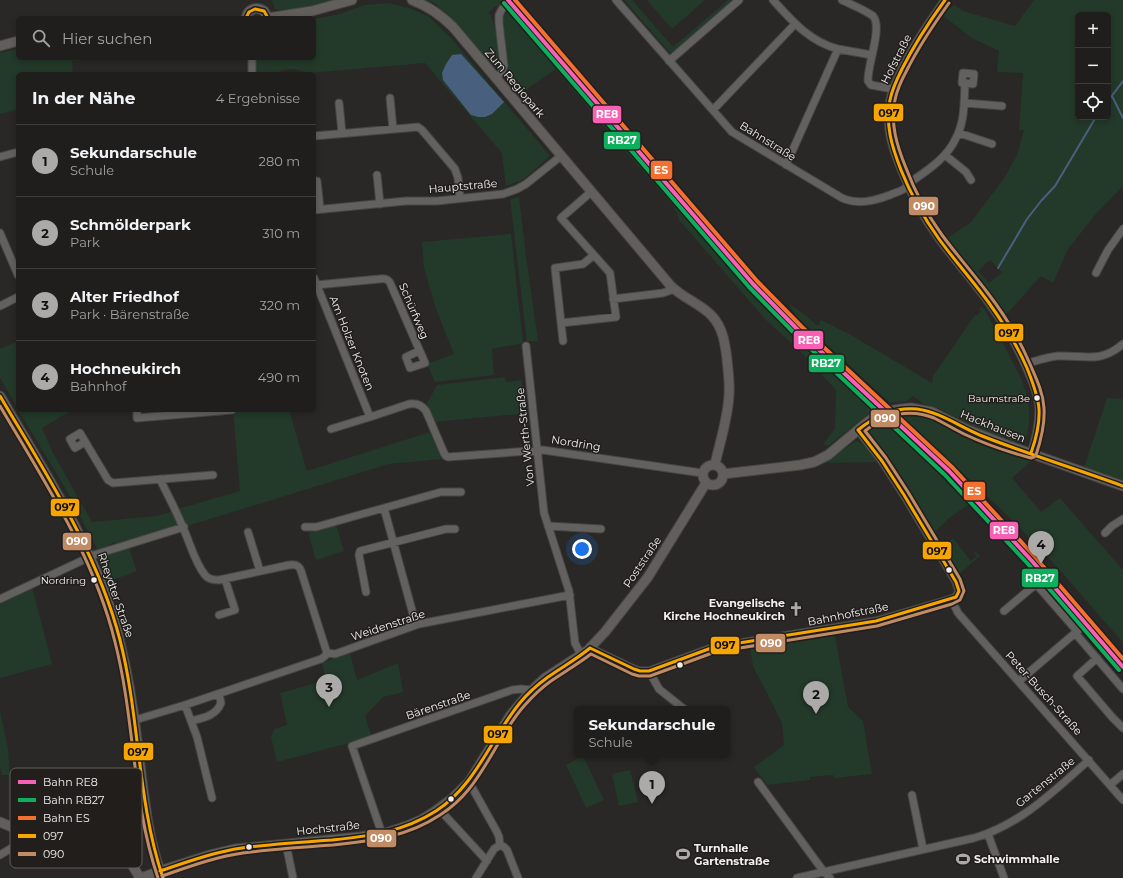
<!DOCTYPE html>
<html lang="de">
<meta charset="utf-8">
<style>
:root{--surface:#1f1e1c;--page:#2c2b29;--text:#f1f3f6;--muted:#a1a2a3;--line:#3c3c3b;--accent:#acaaa8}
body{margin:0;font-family:Montserrat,sans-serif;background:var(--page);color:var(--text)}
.controls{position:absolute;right:12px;top:12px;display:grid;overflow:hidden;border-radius:6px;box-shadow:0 2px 6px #0003}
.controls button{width:36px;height:36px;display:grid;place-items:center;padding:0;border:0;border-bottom:1px solid var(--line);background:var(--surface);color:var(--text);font:20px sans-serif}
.you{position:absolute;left:582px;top:549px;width:14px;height:14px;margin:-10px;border:3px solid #fff;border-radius:50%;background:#1a73e8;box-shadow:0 0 0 6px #1a73e833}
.badge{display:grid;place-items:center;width:26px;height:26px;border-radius:50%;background:var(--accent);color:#111;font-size:13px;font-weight:700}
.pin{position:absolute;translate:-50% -33px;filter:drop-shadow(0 1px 2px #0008)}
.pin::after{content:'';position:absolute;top:21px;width:14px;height:12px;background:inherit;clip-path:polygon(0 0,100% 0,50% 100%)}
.popup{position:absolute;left:574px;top:706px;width:156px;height:52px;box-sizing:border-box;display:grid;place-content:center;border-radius:6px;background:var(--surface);filter:drop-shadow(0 1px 3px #0005);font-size:13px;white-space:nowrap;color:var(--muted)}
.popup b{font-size:15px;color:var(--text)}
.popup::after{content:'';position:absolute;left:50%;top:100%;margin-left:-8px;border:8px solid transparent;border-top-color:var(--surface)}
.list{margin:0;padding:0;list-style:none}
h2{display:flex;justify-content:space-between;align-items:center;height:52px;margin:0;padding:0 16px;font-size:17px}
h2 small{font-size:13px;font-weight:400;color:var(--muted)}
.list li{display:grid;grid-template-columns:26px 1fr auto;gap:12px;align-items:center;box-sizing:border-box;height:72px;padding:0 16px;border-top:1px solid var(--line)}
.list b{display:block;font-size:15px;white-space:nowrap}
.list p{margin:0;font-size:13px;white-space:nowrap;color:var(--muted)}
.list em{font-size:13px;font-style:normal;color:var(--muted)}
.icon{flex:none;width:22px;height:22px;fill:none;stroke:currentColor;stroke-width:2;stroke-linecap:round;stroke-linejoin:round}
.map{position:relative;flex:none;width:1123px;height:878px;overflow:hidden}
.search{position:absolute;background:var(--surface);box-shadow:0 2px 6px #0003;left:16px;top:16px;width:300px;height:44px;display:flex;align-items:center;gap:10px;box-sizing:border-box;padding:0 14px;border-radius:6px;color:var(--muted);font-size:15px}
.panel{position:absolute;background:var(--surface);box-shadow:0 2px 6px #0003;left:16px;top:72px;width:300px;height:340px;border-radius:6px}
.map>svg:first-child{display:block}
.green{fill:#233929;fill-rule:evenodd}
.water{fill:#48607e}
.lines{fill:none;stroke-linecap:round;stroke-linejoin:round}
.stream{stroke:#48607e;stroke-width:2}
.street-casing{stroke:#474644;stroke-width:9}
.secondary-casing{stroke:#474644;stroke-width:11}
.street{stroke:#626160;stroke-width:7}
.secondary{stroke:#615e5c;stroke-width:9}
.bus-1-casing{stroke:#211e1c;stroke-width:6}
.bus-2-casing{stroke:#211e1c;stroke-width:6}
.bus-1{stroke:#f7a600;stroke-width:3}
.bus-2{stroke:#c18c65;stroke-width:3}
.rail-1-casing{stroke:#211e1c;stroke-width:7}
.rail-2-casing{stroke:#211e1c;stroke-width:7}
.rail-3-casing{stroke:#211e1c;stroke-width:7}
.rail-1{stroke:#f860b3;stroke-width:4}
.rail-2{stroke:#0daf5c;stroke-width:4}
.rail-3{stroke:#f46f30;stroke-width:4}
.bus-dot{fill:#f2f0ee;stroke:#211e1c;stroke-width:1.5}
.labels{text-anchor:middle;stroke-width:3;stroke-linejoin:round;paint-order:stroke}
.bus-label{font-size:10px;fill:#f2f0ee;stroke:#211e1c;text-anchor:end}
.street-label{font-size:11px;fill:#f2f0ee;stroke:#211e1c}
.poi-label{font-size:11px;font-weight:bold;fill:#f2f0ee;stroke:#211e1c;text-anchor:start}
.key{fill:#211e1c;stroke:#605d5b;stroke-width:1}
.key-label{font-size:11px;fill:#f2f0ee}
.line-badge{stroke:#211e1c;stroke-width:1.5}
.badge-label{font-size:11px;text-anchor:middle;font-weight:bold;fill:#fff}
.pale-badge-label{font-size:11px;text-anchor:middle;font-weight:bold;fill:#111}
</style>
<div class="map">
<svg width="1123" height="878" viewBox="0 0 1123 878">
<rect width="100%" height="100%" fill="#292826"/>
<path class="green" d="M272,0H340C319,7 297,14 275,9Z
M425,0H504L506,2L499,6H495L489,12C495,27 503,50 500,66L497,68L493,67L454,21L434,3Z
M624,0H632L673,47L728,0H735L672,55Z
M647,0H705L672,29Z
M1034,0H1123V186L1095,215L1068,249L1053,283L1041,276L1006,315L946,239L971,222L1005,177L1017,155L1024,130H1019L1023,73L997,72L999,51L972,38L942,15L948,7L951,8L954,5L963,11L1015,26ZM1078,15H1108V117H1078ZM990,260L1002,272L989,283L978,271Z
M388,3L409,8L428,16L450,37L550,156L524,179L506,186L502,153L425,63L308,73L295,69L282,70L275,74H256V58H314V19L340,14L364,5Z
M511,7L628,146L806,347L876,408L829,445H823L835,428L836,390L800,351L766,320L680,221L673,205L606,129L556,69L518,95L505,79L508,70L502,16L507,13Z
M18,49V58H112L72,61L73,74H18V109L0,114V53Z
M519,197L526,256L538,341L527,342L510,199Z
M511,234L523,343L492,349L494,375L435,382L427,364L454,354L436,309L424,268L422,242Z
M788,303L800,311L818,326L821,320L851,335L932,383L933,376L975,315L977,316L981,311L979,309L982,306C990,320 999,334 1006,349C1016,369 1028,387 1029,410C1030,420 1028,430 1026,440L1022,443L1018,442L990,433L973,426L938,408L924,404L913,396L906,401L890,403L796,316Z
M18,341V409L0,378V349Z
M505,377L506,382L522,380V388L526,391L528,413L434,422L430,410L426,405L437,385Z
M1107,398L1123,399V480L1084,467Z
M18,410H72L42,428L53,453L92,522L156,516L171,512L177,521V526L174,528L116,546L115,542L110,544L111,547L98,551L67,491Z
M233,410H289L307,471L430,432L442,459L389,464L382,466L187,526L178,509L240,491Z
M901,415H914L932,417L969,437L1005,452L1033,459L1012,478L1041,512L1060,498L1123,570V643L1059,569L1010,518Z
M887,419L944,471L972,502L949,518L932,535L901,481L869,435C869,426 880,422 887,419Z
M856,441C866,443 872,454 877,462L819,463L837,454Z
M336,525L344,551L316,560L308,533Z
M953,538L971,561L977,556L974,553L976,552L980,556L958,575L947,559L948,558L942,549L940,550L938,546V544L941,542L945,545Z
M128,546L137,571L107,582L97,557Z
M32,587L52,664L0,678V602Z
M835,636L848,707L863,721L872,774L834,778L833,775L810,777V780L767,785L754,767L784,745L782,723L753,666L750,649Z
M350,653L357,680L398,663L403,692L383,697L365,716L372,737L277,762L271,737L274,729L287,725L280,693L326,680L322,663Z
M0,712L8,748L10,775H2L0,767Z
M583,756L604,800L586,808L566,765Z
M630,770L638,802L619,806L612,774Z"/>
<path class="water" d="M461,54L504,102L492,114L485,117H478L471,115L443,80L442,73L446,64L452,55Z"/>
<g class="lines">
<path class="stream" d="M1112,96L1123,118
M1108,101L1123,81
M998,268L1027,219L1041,201L1055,186L1096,117"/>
<defs>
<path id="street" d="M616,0L732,132L842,198C858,205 874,201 890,195C894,193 899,192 904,189C908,186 911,182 915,179C931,168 948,156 956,138C965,121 964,102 965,83L973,84L974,74L963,73L962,83H965
M773,0C792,21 810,42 838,49
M842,0C850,4 867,11 873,16C883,27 867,66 868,81L871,85L893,89
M945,0C929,22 914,44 902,69C897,79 892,89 890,100C885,124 891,145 900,167C910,193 923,217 939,239C955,261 973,281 989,303C1002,321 1014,340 1023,360C1030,376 1038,392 1039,409C1039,424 1036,439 1031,453
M669,61L739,0
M252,74V58
M496,79L501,73L504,66L499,23V15L502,9L512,0
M390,98L393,129
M339,103L342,133
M964,103L1002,106
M713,110L795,24
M959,133L992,144
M314,136L418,127L422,130L455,169L458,178L460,198
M945,155L966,172L971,180
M0,157L18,152
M786,165L838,49L872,55
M377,175L380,204
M317,181L320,209
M314,210L406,201H437L503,194L517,189L526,184L561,156
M0,233L18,275
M1096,273L1108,250L1123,229
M314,278L370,417L331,429
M316,285L379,279C385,278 389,279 391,285L425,363L410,368L406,357L419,351
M613,299L663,293L674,289
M0,306L18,297
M561,323L616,317L610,273L561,218L591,192
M563,341L555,268L583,264L594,255
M526,346L544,513L569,591L575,643L581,655
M1025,364C1036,361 1047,357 1058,356C1084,355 1100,364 1123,344
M137,410V418L232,410
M370,417L409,404C416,403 422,405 426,411L444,453L446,456L448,457L543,450L702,473
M85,442L75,448L70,439L80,433L108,480L113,483L213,475
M160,479C168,496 177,512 184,530C190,543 195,563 205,575C208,579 213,580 219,580L289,565C295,564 299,565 301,571L327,653
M548,526L601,529
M305,527H316L384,508
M248,532L260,571
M1105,533L1112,526L1123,519
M366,592L359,555L360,551L446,529H455
M0,599L94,555L184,527
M951,599L958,613L1123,800
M1004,611L1036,584L1077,631
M219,615L235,610L225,579
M416,625L384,508L441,492H461
M1075,633L1123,689
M590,648L634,669L640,671H649L714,647L876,621L951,599L956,597L959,591L956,582L904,495L882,461L858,430
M327,653L335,654L419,624L570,595
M1097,658L1077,676L1112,717L1123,728
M649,671L659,689L684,709
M1019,681L1081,628
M185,705L197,737L212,798
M135,720L185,705L321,659L325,656L327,653
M191,721C203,718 216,716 221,703L219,694
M469,782L497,832L499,837L500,845
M758,782L824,872L830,878
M1110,785L1123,774
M912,795L923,849
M439,809L487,861
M45,811L48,840
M382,834L352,746L512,690L521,689L532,690
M988,834L1004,878
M286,844L293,878
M500,845L504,847L507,850L518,878
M0,855L20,843L28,834
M476,878L494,849L500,845
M797,878L974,838C1020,825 1054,791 1089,760"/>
<path id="secondary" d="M412,0C428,6 441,15 453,27L670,285C682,298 700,303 712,316C723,328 725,343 727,359C728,371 730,383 729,395C728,418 720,442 715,464
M246,18C248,9 256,6 264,11L268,18
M268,18L312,11L352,0
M0,46L18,41
M0,396C45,474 97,550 119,639C128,675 134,712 138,749C141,774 144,799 148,824C151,840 154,855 160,871
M703 475a10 10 0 1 1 20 0a10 10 0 1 1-20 0Z
M723,474L800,465L814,462L828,455L865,424L874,417L888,411L901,409L911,408L932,412L968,430L1004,444L1123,486
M0,822L21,831L48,840L121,857L131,863L140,878
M141,878L160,871L210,855L235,849L360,837L386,833L407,826L421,820L434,812L453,798L469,782L510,716L529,693L545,678L588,650L605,632L648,577L706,483"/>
</defs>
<use href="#street" class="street-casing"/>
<use href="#secondary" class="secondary-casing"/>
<use href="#street" class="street"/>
<use href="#secondary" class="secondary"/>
<defs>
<path id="bus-1" d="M945,0C929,22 914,45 902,69C897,79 892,89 890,100C885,125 892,147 901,170C911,195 924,218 939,239C955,261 973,281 989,303C1004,324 1017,345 1027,368C1032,381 1038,395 1039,409C1040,424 1036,439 1031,453
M246,18L249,12L255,9L264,11L268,18
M0,396C46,474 97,551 120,640C140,718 137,801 163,878
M858,430C875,416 894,407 917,409C940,412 960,427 982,436C1028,454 1076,469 1123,486
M590,648L634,669L640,671H649L714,647L876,621L956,597L959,591L956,582L904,495L882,461L858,430
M160,871C187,862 214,852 242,848C272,844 302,842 332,840C370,836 403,832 436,811C476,785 490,740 519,704C527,694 537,685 548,677C562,667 577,659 590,648"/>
<path id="bus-2" d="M0,406C44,481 94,556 115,642C135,720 132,802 158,878
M162,876C188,867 215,857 243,853C273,849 303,847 333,845C372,841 407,837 440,815C451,808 461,799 469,789C490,763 502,731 524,706C532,697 541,688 551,681C564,672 578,664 591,654L632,674L639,676H650L715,652L877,626L952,604L960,600L964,591L960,579L908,492L886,458L865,431C885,414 910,408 934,418C944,423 954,429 964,434C985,444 1008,452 1031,458L1034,457L1036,455C1041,440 1045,423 1044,408C1043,392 1036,378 1030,364C1019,338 1004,314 987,292C972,272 956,254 942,235C927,214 915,192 906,168C897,146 890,124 895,100C897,90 902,79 907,70C919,46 934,24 949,3"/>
</defs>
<use href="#bus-1" class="bus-1-casing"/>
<use href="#bus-2" class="bus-2-casing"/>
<use href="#bus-1" class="bus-1"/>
<use href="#bus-2" class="bus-2"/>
<defs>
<path id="rail-1" d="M508,0L753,284L799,331L949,471L1032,561L1123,667"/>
<path id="rail-2" d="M504,3L749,287L796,335L945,475L1028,564L1119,670"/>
<path id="rail-3" d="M515,0L757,281L802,327L953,468L1036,558L1123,659"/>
</defs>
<use href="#rail-1" class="rail-1-casing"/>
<use href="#rail-2" class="rail-2-casing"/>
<use href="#rail-3" class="rail-3-casing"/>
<use href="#rail-1" class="rail-1"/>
<use href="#rail-2" class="rail-2"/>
<use href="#rail-3" class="rail-3"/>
</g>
<defs>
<symbol id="church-bare" viewBox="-9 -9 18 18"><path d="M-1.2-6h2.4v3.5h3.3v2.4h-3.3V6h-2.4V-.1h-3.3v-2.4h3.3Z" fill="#acaaa8" stroke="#211e1c" stroke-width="2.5" paint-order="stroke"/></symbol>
<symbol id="stadium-bare" viewBox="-9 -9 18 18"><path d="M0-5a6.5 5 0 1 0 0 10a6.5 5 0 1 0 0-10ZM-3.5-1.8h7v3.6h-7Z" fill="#acaaa8" stroke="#211e1c" stroke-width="2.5" paint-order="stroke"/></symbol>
</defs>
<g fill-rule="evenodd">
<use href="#church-bare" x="786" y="599" width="20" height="20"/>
<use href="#stadium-bare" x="673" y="844" width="20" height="20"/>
<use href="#stadium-bare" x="953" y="849" width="20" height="20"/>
</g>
<g class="bus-dot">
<circle cx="1037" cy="398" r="3.5"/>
<circle cx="949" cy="570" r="3.5"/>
<circle cx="94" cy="580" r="3.5"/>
<circle cx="680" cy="665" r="3.5"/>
<circle cx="451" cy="799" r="3.5"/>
<circle cx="249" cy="847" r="3.5"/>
</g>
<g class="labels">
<g class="bus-label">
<text x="1030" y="402">Baumstraße</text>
<text x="86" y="584">Nordring</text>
</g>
<g class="street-label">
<text transform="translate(896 59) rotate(-63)" y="4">Hofstraße</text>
<text transform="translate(515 83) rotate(50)" y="4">Zum Regiopark</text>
<text transform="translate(768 141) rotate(32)" y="4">Bahnstraße</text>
<text transform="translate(463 186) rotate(-5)" y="4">Hauptstraße</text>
<text transform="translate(414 311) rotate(67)" y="4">Schürfweg</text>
<text transform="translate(352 343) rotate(68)" y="4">Am Holzer Knoten</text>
<text transform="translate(993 426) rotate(22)" y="4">Hackhausen</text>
<text transform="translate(525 437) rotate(-96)" y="4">Von Werth-Straße</text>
<text transform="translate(576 443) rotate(9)" y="4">Nordring</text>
<text transform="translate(642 562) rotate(-56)" y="4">Poststraße</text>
<text transform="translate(116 595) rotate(71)" y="4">Rheydter Straße</text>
<text transform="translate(848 614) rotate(-11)" y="4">Bahnhofstraße</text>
<text transform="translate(388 625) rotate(-18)" y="4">Weidenstraße</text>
<text transform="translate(1044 693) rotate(48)" y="4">Peter-Busch-Straße</text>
<text transform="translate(438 705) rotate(-19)" y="4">Bärenstraße</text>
<text transform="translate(1045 782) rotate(-39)" y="4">Gartenstraße</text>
<text transform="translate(328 828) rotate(-6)" y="4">Hochstraße</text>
</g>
<g class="poi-label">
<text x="785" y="607" text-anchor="end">Evangelische<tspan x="785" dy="13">Kirche Hochneukirch</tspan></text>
<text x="694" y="852">Turnhalle<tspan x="694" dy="13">Gartenstraße</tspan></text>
<text x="974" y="863">Schwimmhalle</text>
</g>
</g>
<rect x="10" y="768" width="132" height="100" rx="6" class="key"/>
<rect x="18" y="780" width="18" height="4" fill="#f860b3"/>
<rect x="18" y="798" width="18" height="4" fill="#0daf5c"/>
<rect x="18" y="816" width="18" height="4" fill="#f46f30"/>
<rect x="18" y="834" width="18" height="4" fill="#f7a600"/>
<rect x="18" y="852" width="18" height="4" fill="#c18c65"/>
<g class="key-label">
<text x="43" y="786">Bahn RE8</text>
<text x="43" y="804">Bahn RB27</text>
<text x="43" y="822">Bahn ES</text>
<text x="43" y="840">097</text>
<text x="43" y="858">090</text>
</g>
<g class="line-badge">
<rect x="873" y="103" width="31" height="19" rx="4" fill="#f7a600"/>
<rect x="592" y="105" width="30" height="19" rx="4" fill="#f860b3"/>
<rect x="603" y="131" width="38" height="19" rx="4" fill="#0daf5c"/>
<rect x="650" y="160" width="23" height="20" rx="4" fill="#f46f30"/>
<rect x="908" y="196" width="31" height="20" rx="4" fill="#c18c65"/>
<rect x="994" y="323" width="30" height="19" rx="4" fill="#f7a600"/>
<rect x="793" y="330" width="31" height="20" rx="4" fill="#f860b3"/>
<rect x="808" y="354" width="37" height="19" rx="4" fill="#0daf5c"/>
<rect x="870" y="409" width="30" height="19" rx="4" fill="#c18c65"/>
<rect x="963" y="481" width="23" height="20" rx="4" fill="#f46f30"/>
<rect x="50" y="498" width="30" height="19" rx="4" fill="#f7a600"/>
<rect x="989" y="521" width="30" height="19" rx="4" fill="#f860b3"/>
<rect x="62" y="532" width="30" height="19" rx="4" fill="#c18c65"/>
<rect x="922" y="541" width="30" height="19" rx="4" fill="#f7a600"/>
<rect x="1021" y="568" width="38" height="20" rx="4" fill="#0daf5c"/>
<rect x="755" y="633" width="31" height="20" rx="4" fill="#c18c65"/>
<rect x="710" y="636" width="30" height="19" rx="4" fill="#f7a600"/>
<rect x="483" y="725" width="30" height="19" rx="4" fill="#f7a600"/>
<rect x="123" y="742" width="31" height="19" rx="4" fill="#f7a600"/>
<rect x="366" y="829" width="31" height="19" rx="4" fill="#c18c65"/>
</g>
<g class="badge-label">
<text x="607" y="118">RE8</text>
<text x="622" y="144">RB27</text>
<text x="661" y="174">ES</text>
<text x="924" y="210">090</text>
<text x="809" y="344">RE8</text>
<text x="826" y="367">RB27</text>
<text x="885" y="422">090</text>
<text x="974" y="495">ES</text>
<text x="1004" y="534">RE8</text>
<text x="77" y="545">090</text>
<text x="1040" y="582">RB27</text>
<text x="771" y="647">090</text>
<text x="381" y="842">090</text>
</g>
<g class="pale-badge-label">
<text x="889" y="117">097</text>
<text x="1009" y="337">097</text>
<text x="65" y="511">097</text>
<text x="937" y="555">097</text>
<text x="725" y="649">097</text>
<text x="498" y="738">097</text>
<text x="138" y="756">097</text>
</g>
</svg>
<div class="controls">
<button>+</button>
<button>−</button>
<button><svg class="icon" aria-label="locate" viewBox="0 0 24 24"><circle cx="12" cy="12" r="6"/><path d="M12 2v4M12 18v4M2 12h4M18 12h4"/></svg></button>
</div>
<div class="you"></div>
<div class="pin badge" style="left:652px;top:804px">1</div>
<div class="popup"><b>Sekundarschule</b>Schule</div>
<div class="pin badge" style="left:816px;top:714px">2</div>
<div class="pin badge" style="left:329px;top:707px">3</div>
<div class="pin badge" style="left:1041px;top:564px">4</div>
<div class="search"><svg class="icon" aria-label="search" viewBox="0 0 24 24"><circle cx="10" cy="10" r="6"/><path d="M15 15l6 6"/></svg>Hier suchen</div>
<section class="panel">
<h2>In der Nähe<small>4 Ergebnisse</small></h2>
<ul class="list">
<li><span class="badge">1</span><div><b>Sekundarschule</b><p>Schule</p></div><em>280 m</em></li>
<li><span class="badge">2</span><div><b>Schmölderpark</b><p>Park</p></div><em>310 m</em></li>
<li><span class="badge">3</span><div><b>Alter Friedhof</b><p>Park · Bärenstraße</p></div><em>320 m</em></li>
<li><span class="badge">4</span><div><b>Hochneukirch</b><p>Bahnhof</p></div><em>490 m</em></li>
</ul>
</section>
</div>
